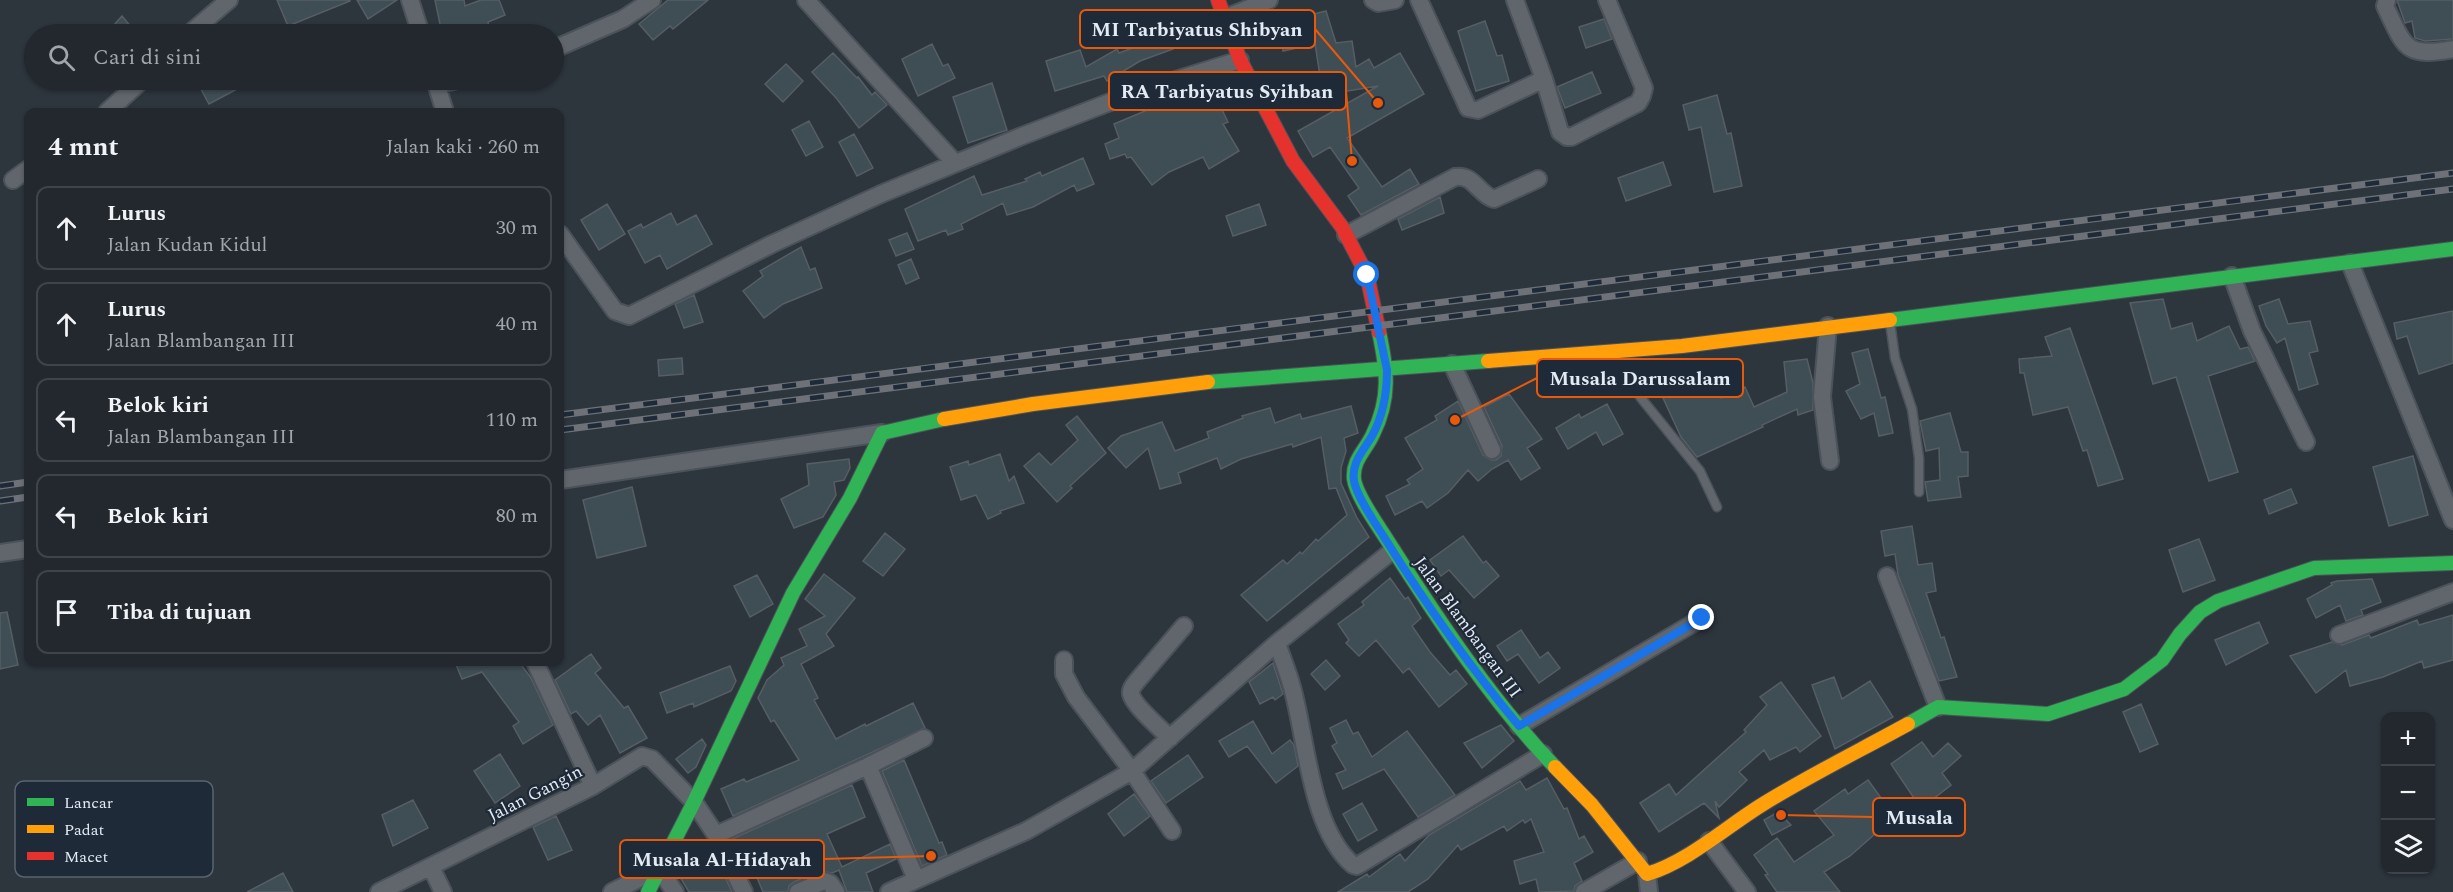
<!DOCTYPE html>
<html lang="id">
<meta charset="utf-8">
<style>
:root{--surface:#22282e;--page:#2a3036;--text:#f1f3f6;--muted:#a2a6aa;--line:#3f444a}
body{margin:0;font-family:Spectral,serif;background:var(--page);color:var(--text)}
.controls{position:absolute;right:18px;bottom:18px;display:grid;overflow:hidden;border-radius:12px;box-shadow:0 2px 4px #0004}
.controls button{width:54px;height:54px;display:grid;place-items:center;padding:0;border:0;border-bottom:2px solid var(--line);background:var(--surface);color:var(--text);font:30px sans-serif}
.stop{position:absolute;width:18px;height:18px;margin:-14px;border:4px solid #1a73e8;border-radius:50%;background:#fff}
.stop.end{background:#1a73e8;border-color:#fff;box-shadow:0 2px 6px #0008}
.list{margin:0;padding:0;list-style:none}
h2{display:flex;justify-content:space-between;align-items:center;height:78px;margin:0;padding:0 24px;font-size:26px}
h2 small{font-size:20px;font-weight:400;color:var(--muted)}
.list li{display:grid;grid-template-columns:39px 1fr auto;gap:18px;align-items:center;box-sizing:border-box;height:84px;margin:0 12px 12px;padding:0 12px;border:2px solid var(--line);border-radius:12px}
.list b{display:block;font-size:22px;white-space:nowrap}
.list p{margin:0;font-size:20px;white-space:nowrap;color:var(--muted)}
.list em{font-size:20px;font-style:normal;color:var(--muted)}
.icon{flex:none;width:33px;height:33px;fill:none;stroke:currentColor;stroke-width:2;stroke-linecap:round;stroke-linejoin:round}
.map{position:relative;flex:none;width:2453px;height:892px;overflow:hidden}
.search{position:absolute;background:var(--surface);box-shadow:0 2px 4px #0004;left:24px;top:24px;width:540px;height:66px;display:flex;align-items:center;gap:15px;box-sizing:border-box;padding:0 21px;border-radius:33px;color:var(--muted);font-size:22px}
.panel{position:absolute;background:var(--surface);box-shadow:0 2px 4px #0004;left:24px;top:108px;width:540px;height:558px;border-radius:12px}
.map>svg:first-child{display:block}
.building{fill:#3f4d54;stroke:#565e64;stroke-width:1.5}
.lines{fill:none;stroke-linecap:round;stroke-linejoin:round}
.lane-casing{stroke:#4b525a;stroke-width:11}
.street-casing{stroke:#4b525a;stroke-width:20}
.fast-casing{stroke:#4b525a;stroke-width:16}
.slow-casing{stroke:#4b525a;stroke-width:16}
.jam-casing{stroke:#4b525a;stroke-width:16}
.lane{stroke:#61666c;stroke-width:8}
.street{stroke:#61666c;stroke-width:16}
.fast{stroke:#30b455;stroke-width:14}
.slow{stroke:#ff9f0a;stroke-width:14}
.jam{stroke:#e5322d;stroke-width:14}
.rail-casing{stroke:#6e7278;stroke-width:7}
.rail{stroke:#1e2a38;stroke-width:4.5;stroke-dasharray:14;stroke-linecap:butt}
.route{stroke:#1a73e8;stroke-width:8}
.labels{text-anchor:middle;stroke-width:4.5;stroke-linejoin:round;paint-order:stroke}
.street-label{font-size:18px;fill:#e2eaf4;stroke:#1e2a38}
.key{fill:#1e2a38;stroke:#596470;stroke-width:1.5}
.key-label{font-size:16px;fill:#e2eaf4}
.leader{fill:none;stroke:#e8590c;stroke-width:2}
.callout-dot{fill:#e8590c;stroke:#1e2a38;stroke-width:2}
.callout{fill:#1e2a38;stroke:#e8590c;stroke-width:2}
.callout-label{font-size:20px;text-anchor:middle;font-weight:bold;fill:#e2eaf4}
</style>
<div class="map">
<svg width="2453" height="892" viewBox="0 0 2453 892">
<rect width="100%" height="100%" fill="#2d353d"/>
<path class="building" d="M277,0H350V1L288,26Z
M357,0H397L368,19Z
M435,0H464L465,6L481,0H499L505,15L488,22L490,34H442Z
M668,0H708L673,29L670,26L653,40L639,24Z
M2397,0H2453V39L2425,41L2415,38L2412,21L2405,23Z
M1326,11L1336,43L1352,41L1356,67L1369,59L1374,68L1400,53L1424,94L1347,138L1382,187L1410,169L1419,184L1361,215L1348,196L1359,188L1330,147L1313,157L1298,131L1378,86L1305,98L1302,79L1320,76L1315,44L1283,51L1278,23Z
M122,16L137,34H106Z
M1604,19L1612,39L1586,48L1579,27Z
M1485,21L1497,56L1502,55L1509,81L1476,91L1458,31Z
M1168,35L1173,49L1140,61L1107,81L1104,76L1055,91L1046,61L1080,50L1086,67L1117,49L1119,53Z
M932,44L943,66L948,64L955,78L918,96L902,59Z
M833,53L857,78L858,77L872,95L875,92L887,105L859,128L837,99L812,72Z
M786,64L803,81L783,102L765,84Z
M1592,72L1601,93L1565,108L1557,87Z
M196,80H254L209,104Z
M992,83L1007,130L968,143L953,97Z
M1212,89L1228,122L1223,124L1239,151L1209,169L1203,157L1169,172L1152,185L1131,157L1127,158L1125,154L1110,159L1105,144L1119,138L1114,124L1164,103L1167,109Z
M1717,95L1727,134L1731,133L1742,186L1714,192L1701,127L1689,130L1683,105Z
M809,121L823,147L806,156L792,130Z
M854,134L873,168L857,176L839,142Z
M1083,158L1094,184L1077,191L1074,185L1033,207L1007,215L1003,203L961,224L963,229L948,235L946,230L918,241L905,209L974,176L982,195L1027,181L1025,179L1040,172L1042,176Z
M1663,162L1671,185L1626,201L1618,178Z
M1440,197L1444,213L1402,230L1398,219Z
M607,204L625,234L599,250L581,220Z
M1259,204L1266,225L1233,236L1226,216Z
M671,213L677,225L696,215L712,244L667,269L660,255L645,263L628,231L641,224L643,228Z
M907,233L914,249L896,256L889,240Z
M801,247L810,270L815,268L822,288L783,304L764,318L743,291L763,276L760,271Z
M911,259L919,278L906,284L898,265Z
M694,295L703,322L684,328L675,304Z
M2163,299L2171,329L2192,323L2197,341L2229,326L2240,349L2248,347L2255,361L2208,376L2238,472L2209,481L2176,377L2153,384L2130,303Z
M2279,299L2288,324L2310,321L2318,351L2309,353L2318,384L2299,390L2285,338L2277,343L2266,326L2259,306Z
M2453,311V363L2419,374L2407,336L2397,339L2394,323Z
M2070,328L2123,479L2098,486L2087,450L2083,451L2068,407L2033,415L2024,373H2020L2019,359L2052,356L2045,337Z
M1868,349L1881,398L1885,397L1893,433L1879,436L1874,413L1861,419L1846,391L1860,384L1852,353Z
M682,358L683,374L659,376L658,360Z
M1807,359L1813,383V410L1798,415L1797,409L1762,425L1763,427L1697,457L1681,437L1658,387L1706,365L1721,398L1745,387L1754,407L1787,392L1784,362Z
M1509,394L1542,439L1527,448L1540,468L1521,480L1508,460L1492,469L1478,481L1468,470L1448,493L1427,508L1422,501L1395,515L1386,496L1410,484L1407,480L1423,469L1405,438L1437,420L1435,416L1458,401L1483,455L1491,460H1496L1501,456L1502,446L1484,407Z
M1607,404L1623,434L1603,445L1596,432L1568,449L1556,428L1579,414L1581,418Z
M1351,406L1358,433L1344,438L1346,451L1341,468V483L1357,518L1369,537L1267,621L1241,595L1283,560L1287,564L1300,552L1302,554L1316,539L1318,541L1347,515L1336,488L1329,489L1321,437L1293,447L1292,444L1241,459L1221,469L1217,458L1178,473L1181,483L1160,489L1148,448L1126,468L1108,448L1121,436L1162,422L1175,451L1209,438L1207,432L1243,418L1242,416L1270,408L1275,423L1300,414L1302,419Z
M1950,413L1961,452H1968V476L1958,477L1961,497L1928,501L1925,482L1940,480L1939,448L1926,451L1920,421Z
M1077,416L1106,453L1070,486L1072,488L1057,502L1024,466L1039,453L1051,465L1078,440L1066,425Z
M1000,454L1009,481L1014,476L1024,503L1000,511L1001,513L988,519L976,495L961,500L950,467L968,461L969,465Z
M2413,456L2428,515L2389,526L2373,467Z
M849,459L850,468L844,480L834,482L836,495L823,517L794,528L781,499L809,485L807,464Z
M632,487L646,546L597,558L583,500Z
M2291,489L2297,503L2269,514L2264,500Z
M1912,526L1918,565L1932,563L1936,591L1926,593L1941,638L1944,637L1957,677L1939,681L1898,575L1895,554L1885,556L1881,531Z
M885,533L905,549L883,576L863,561Z
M1463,536L1483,563L1486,561L1499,576L1474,598L1449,570L1441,576L1430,560Z
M2199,539L2215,580L2183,592L2169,550Z
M824,574L855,598L826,634L834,646L801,664L818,698L814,700L836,739L865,724L866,726L913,703L925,728L733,816L721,789L744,779L746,782L799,760L774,720L771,722L758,698L767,680L784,665L781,658L807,646L799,629L825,616L805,599Z
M757,575L773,604L750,617L734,586Z
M1390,578L1405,599L1408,597L1421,618L1412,626L1430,652L1450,675L1456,670L1467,684L1439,707L1409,668L1403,673L1376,640L1359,656L1346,643L1349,640L1338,624L1364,605L1362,602Z
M2372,579L2381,602L2361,610L2363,615L2346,621L2340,605L2316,618L2307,599L2332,585L2331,583L2337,581Z
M7,612L18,665L0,669V613Z
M2453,615V660L2424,668L2422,661L2383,677L2350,686L2346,670L2316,693L2290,656L2332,642L2342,645L2369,635L2371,638L2417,620L2419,625Z
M2259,622L2268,643L2226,665L2215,640Z
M1521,630L1540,658L1548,652L1560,668L1539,683L1518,654L1507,661L1497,646Z
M591,654L601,668L595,673L624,708L628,706L647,738L620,753L600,715L588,725L576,711L571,714L555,680Z
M1326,660L1340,676L1325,690L1311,674Z
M455,662H519L531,678L553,725L523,744L513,726L519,722L482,672L462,679Z
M1273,663L1283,694L1275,700L1273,697L1260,704L1249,682Z
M730,666L736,681L731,691L694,707L693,703L667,713L660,693Z
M1834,677L1842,699L1870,681L1893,717L1835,749L1812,685Z
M1781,682L1821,736L1800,752L1796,747L1770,760L1764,750L1739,772L1747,780L1719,807L1715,801L1719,818L1704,803L1659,832L1640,803L1669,784L1676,795L1746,732L1744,730L1767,705L1760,697Z
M2141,704L2158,744L2140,752L2123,712Z
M1346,720L1353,734L1358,732L1372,757L1407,731L1455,795L1418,817L1384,769L1343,789L1336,774L1346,770L1332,746L1337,743L1330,728Z
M1253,721L1272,754L1290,740L1294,745L1298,766L1276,783L1247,746L1229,757L1219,741Z
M1501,725L1514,741L1482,768L1464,743Z
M702,739L706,745L696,767L688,773L676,759Z
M1922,742L1933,757L1948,743L1961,756L1942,773L1951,785L1924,806L1920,802L1918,804L1891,764Z
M500,754L520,786L495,803L474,771Z
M1188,755L1203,777L1166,803L1151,781Z
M904,760L939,843L942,842L947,855L922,866L882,771Z
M1547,778L1564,809L1567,808L1579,839L1584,836L1593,852L1574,863L1582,881L1575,886L1574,891L1539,892L1536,879L1520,884L1514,861L1544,852L1531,819L1525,823L1523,820L1507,831L1504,826L1461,850L1458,845L1428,879L1408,892H1338L1367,874L1369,877L1400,854L1405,861L1429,835L1520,781L1526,790Z
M1868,780L1895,817L1875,832L1876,833L1850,856L1824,872L1840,892H1777L1765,875L1768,874L1754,855L1777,838L1794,862L1834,835L1814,811L1845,789L1848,794Z
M852,785L865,817L827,834L842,867L890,844L896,859L866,873L873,892H847L839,870L832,873L820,871L794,882L789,886L788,892H763L755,873L749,877L732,839Z
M1134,794L1150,816L1124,836L1108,814Z
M413,800L428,828L393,846L382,815Z
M1362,803L1377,830L1358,841L1343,814Z
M1778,812L1791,825L1772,835L1764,820Z
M556,816L572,850L548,860L533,827Z
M706,847L726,879L732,892H689L675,869L677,866Z
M283,873L293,892H247Z"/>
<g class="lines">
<defs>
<path id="lane" d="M1890,322L1895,358L1912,409L1919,458V492
M1614,354L1641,398L1700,471L1717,507"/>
<path id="street" d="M410,0L421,34
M806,0L955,163
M1373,0L1378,3L1395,0
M1419,0L1468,108L1478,110L1544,79
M1515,0L1544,79L1560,132L1567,137H1571L1638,103L1642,96L1644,88L1607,0
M2387,0L2385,6C2405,47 2404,58 2453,49
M1223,19L1269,0
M189,34L229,0
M554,49L623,19L652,0
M435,80L445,112
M437,85L457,80
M107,112L142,80
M13,180L28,169
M560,234L615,311L629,316L772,244L881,194L1022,136L1131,94L1240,60
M1346,235L1455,177C1474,174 1478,194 1494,199L1538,179
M2350,263L2453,520
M2232,276L2252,331L2306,442
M1828,326L1822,397L1830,461
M1452,364L1492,450
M560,480L882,433
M0,553L28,549
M1887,576L1938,707
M2339,635L2453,592
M1277,643C1282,658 1288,672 1292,687C1307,740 1310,828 1353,865L1357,866L1543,754
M1064,660V674L1076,697L1132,771L1172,831
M535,662L593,786
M1519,726L1702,618
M1170,738C1161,729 1133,705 1131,694C1130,689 1134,685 1137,681L1184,626
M868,766L924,738
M716,835L868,766L916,879
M1709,841L1747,892
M431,867L443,892
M1647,874L1649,892
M379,892L593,786L642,756L652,759L694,802L716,835L744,892
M612,892L659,869L675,892
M798,892L824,881L830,883L836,892
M889,892L1026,831L1132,771L1277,643L1392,551
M1584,892L1638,861"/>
<path id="fast" d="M1890,320L2453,249
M1379,332C1387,369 1391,398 1373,434C1366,450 1352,460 1354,479C1356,496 1380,528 1389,543C1439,621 1491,700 1555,767
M1208,382L1488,361
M1908,724L1938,707L2048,714L2124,689L2162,660L2180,634L2200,612L2218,601L2314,568L2453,563
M648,892L694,802L793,593L850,498L882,433L944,419"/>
<path id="slow" d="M1488,361L1682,346L1890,320
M944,419L1033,404L1208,382
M1555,767L1592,805L1647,874C1687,862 1725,828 1760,806C1808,776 1859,751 1908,724"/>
<path id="jam" d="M1218,0L1240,60L1293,161L1342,227L1367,275L1379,332"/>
</defs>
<use href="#lane" class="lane-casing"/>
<use href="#street" class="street-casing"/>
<use href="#fast" class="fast-casing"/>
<use href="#slow" class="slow-casing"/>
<use href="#jam" class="jam-casing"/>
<use href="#lane" class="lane"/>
<use href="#street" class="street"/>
<use href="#fast" class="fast"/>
<use href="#slow" class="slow"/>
<use href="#jam" class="jam"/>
<defs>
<path id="rail" d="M560,415L2453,173
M560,430L2453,189
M0,486L28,482
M0,501L28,497"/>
</defs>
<use href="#rail" class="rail-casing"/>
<use href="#rail" class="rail"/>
</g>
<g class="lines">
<path class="route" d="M1367,275L1387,370C1387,392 1383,416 1372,436C1364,450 1351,462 1354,481C1357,497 1375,523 1384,537C1425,603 1470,667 1519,726L1702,618"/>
</g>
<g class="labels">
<g class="street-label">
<text transform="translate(1468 627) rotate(54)" y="6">Jalan Blambangan III</text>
<text transform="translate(535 793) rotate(-27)" y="6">Jalan Gangin</text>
</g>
</g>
<rect x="15" y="781" width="198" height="96" rx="9" class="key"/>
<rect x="27" y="798" width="27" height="8" fill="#30b455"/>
<rect x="27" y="825" width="27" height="8" fill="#ff9f0a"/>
<rect x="27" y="852" width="27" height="8" fill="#e5322d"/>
<g class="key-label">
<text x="64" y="808">Lancar</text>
<text x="64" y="835">Padat</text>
<text x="64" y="862">Macet</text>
</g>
<path class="leader" d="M1378 103L1315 29M1352 161L1346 91M1455 420L1537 378M1781 815L1873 817M931 856L824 859"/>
<g class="callout-dot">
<circle cx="1378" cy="103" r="6"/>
<circle cx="1352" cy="161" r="6"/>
<circle cx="1455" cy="420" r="6"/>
<circle cx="1781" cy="815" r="6"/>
<circle cx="931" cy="856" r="6"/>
</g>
<g class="callout">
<rect x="1080" y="10" width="235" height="38" rx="6"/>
<rect x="1109" y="72" width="237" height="38" rx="6"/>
<rect x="1537" y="359" width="206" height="38" rx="6"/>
<rect x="1873" y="798" width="92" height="38" rx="6"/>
<rect x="620" y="840" width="204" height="38" rx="6"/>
</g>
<g class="callout-label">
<text x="1197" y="36">MI Tarbiyatus Shibyan</text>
<text x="1227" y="98">RA Tarbiyatus Syihban</text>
<text x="1640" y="385">Musala Darussalam</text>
<text x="1919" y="824">Musala</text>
<text x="722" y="866">Musala Al-Hidayah</text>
</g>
</svg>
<div class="controls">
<button>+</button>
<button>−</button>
<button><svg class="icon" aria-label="layers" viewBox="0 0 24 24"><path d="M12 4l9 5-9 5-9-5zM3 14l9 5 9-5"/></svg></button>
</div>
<div class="stop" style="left:1367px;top:275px"></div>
<div class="stop end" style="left:1702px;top:618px"></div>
<div class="search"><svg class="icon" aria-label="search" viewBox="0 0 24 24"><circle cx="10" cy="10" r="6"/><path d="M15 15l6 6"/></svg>Cari di sini</div>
<section class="panel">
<h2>4 mnt<small>Jalan kaki · 260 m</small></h2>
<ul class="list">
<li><svg class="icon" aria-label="ahead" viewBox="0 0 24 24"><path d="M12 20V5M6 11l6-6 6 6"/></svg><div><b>Lurus</b><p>Jalan Kudan Kidul</p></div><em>30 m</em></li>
<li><svg class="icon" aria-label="ahead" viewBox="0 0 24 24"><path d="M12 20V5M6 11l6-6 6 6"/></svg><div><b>Lurus</b><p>Jalan Blambangan III</p></div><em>40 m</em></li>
<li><svg class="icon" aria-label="left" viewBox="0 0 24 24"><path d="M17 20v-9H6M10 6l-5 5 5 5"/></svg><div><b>Belok kiri</b><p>Jalan Blambangan III</p></div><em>110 m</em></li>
<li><svg class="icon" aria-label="left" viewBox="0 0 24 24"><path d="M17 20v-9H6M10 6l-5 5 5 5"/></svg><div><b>Belok kiri</b></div><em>80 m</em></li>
<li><svg class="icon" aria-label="arrive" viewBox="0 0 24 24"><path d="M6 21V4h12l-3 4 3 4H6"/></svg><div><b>Tiba di tujuan</b></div></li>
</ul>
</section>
</div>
